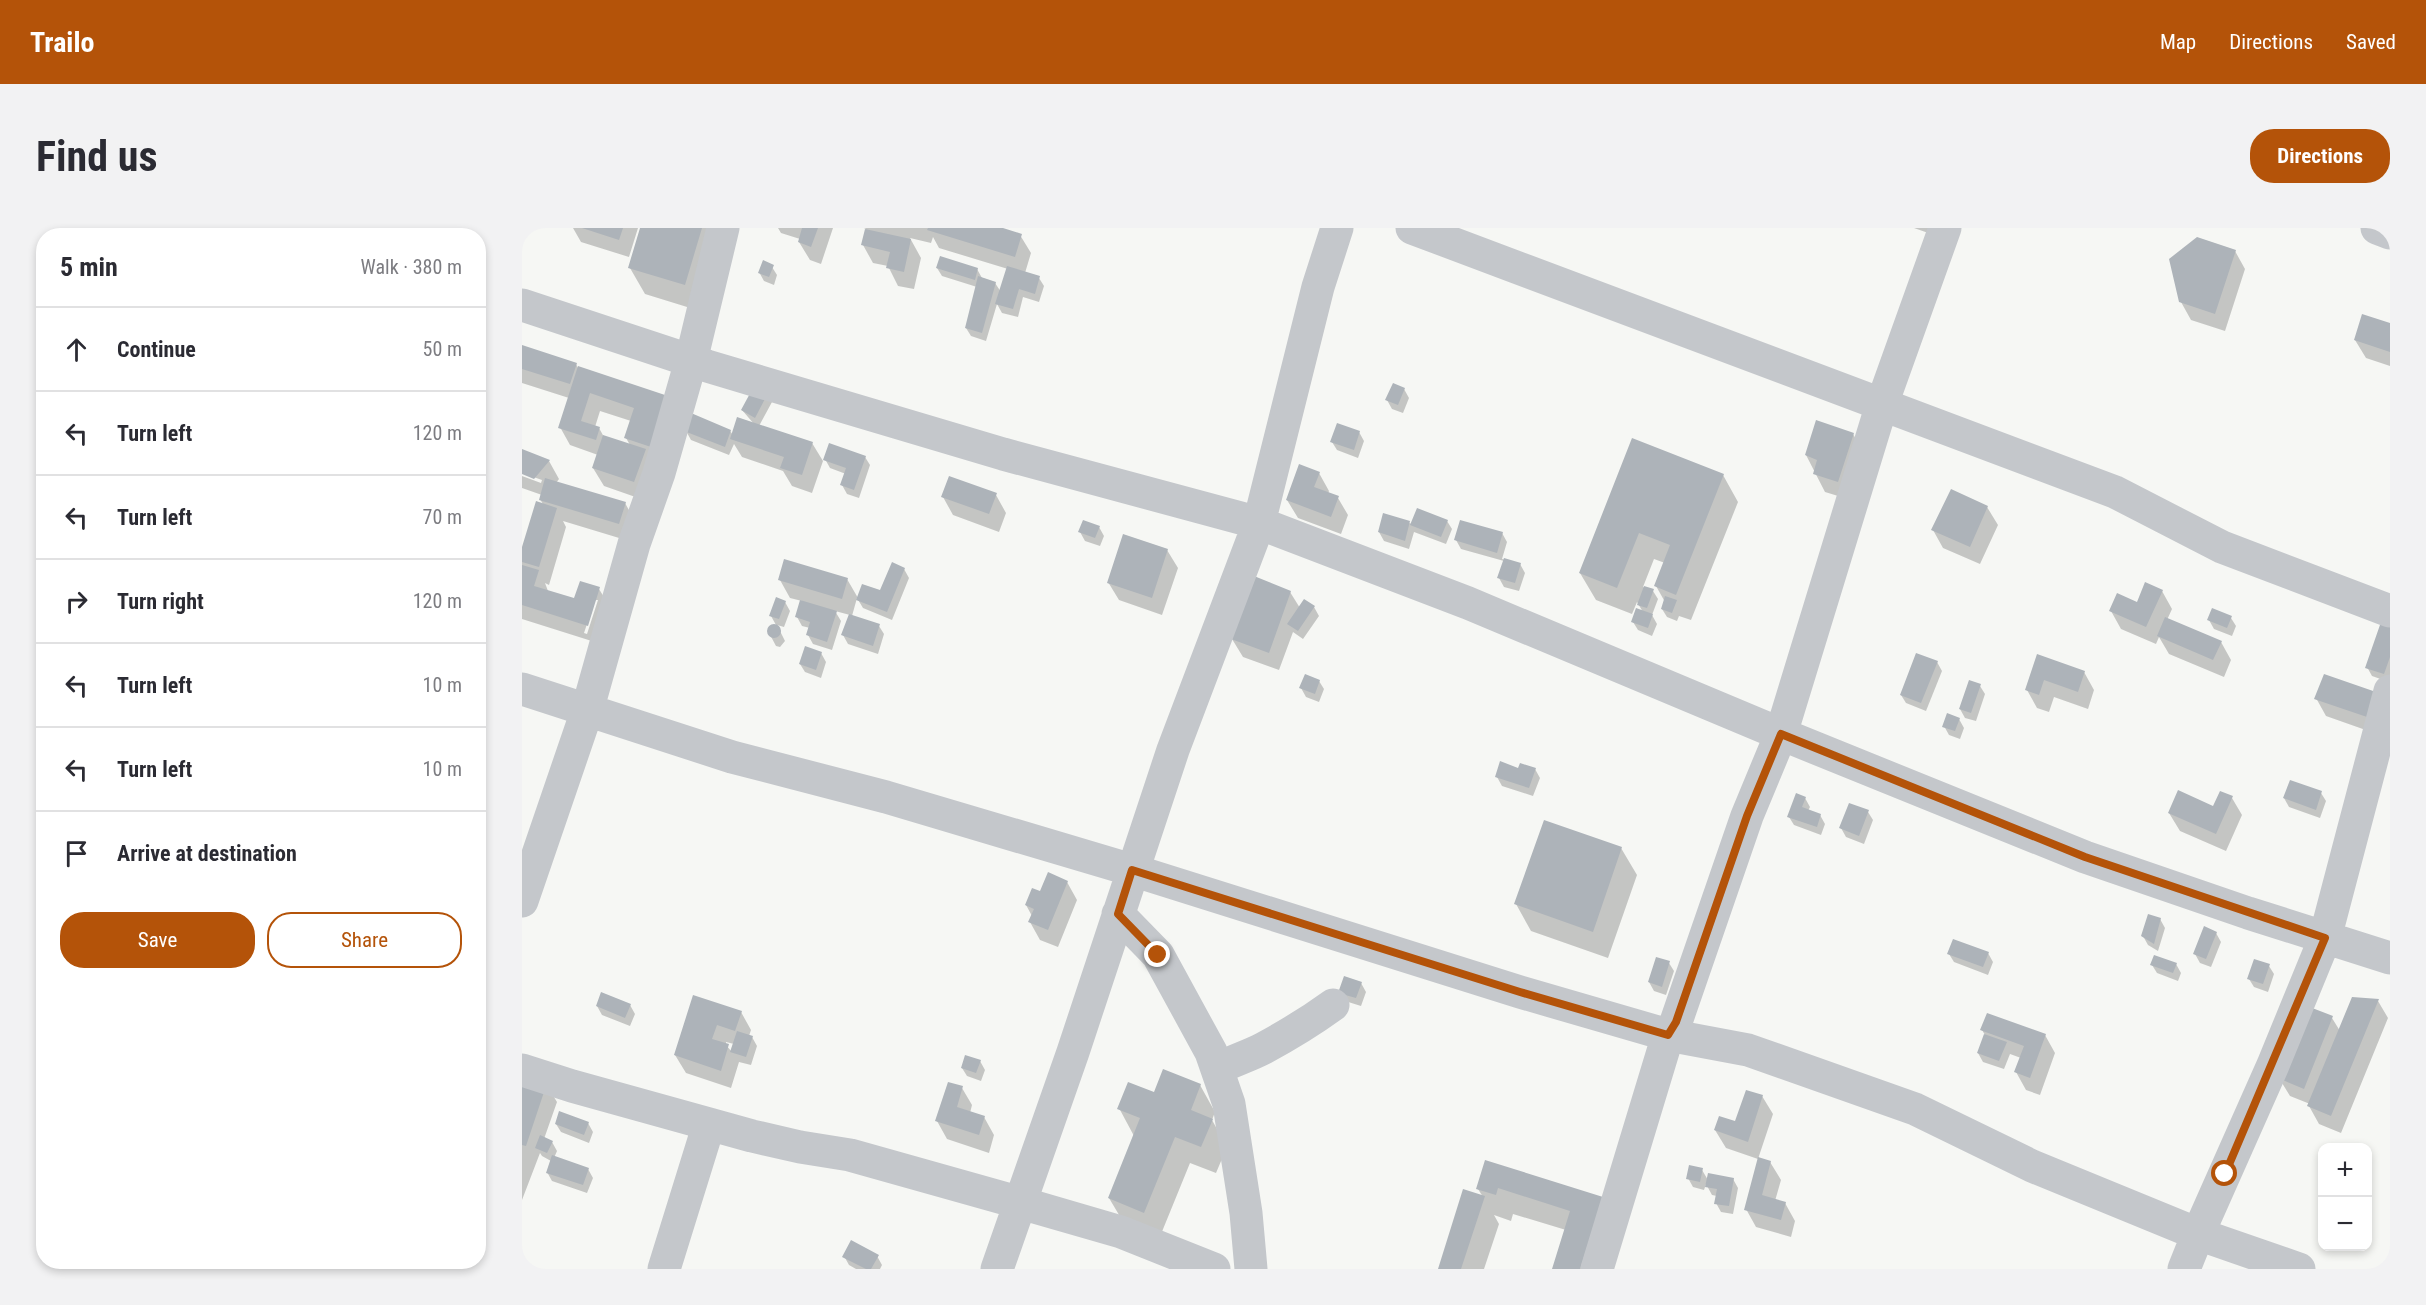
<!DOCTYPE html>
<meta charset="utf-8">
<style>
:root{--surface:#fff;--page:#f2f2f3;--text:#2b2b33;--muted:#7c7c81;--line:#e1e1e2;--accent:#b45309}
body{margin:0;font-family:"Roboto Condensed",sans-serif;background:var(--page);color:var(--text)}
.controls{position:absolute;right:18px;bottom:18px;display:grid;overflow:hidden;border-radius:12px;box-shadow:0 3px 9px #0003}
.controls button{width:54px;height:54px;display:grid;place-items:center;padding:0;border:0;border-bottom:2px solid var(--line);background:var(--surface);color:var(--text);font:30px sans-serif}
.stop{position:absolute;width:18px;height:18px;margin:-14px;border:4px solid #b45309;border-radius:50%;background:#fff}
.stop.end{background:#b45309;border-color:#fff;box-shadow:0 2px 6px #0008}
.list{margin:0;padding:0;list-style:none}
h2{display:flex;justify-content:space-between;align-items:center;height:78px;margin:0;padding:0 24px;font-size:26px}
h2 small{font-size:20px;font-weight:400;color:var(--muted)}
.list li{display:grid;grid-template-columns:39px 1fr auto;gap:18px;align-items:center;box-sizing:border-box;height:84px;padding:0 24px;border-top:2px solid var(--line)}
.list b{display:block;font-size:22px;white-space:nowrap}
.list em{font-size:20px;font-style:normal;color:var(--muted)}
.actions{display:flex;gap:12px;padding:18px 24px}
.actions a{flex:1;padding:14px 0;border:2px solid var(--accent);border-radius:24px;text-align:center;font-size:21px;color:var(--accent)}
.actions .main{background:var(--accent);color:#fff}
.icon{flex:none;width:33px;height:33px;fill:none;stroke:currentColor;stroke-width:2;stroke-linecap:round;stroke-linejoin:round}
.map{position:relative;flex:none;width:1868px;height:1041px;overflow:hidden;border-radius:24px}
header{display:flex;align-items:center;gap:36px;box-sizing:border-box;height:84px;padding:0 30px;background:var(--accent);color:#fff}
header strong{font-size:28px}
nav{display:flex;gap:33px;margin-inline-start:auto;font-size:21px}
.intro{display:flex;align-items:center;justify-content:space-between;box-sizing:border-box;height:144px;padding:0 36px}
h1{margin:0;font-size:42px}
.button{padding:15px 27px;border-radius:24px;background:var(--accent);color:#fff;font-size:21px;font-weight:700}
main{display:flex;gap:36px;padding:0 36px}
aside{flex:1;background:var(--surface);border-radius:24px;box-shadow:0 3px 9px #0003}
.map>svg:first-child{display:block}
.shadow{fill:#0003;fill-rule:evenodd}
.building{fill:#adb3b9}
.lines{fill:none;stroke-linecap:round;stroke-linejoin:round}
.minor{stroke:#c4c7cb;stroke-width:33}
.tertiary{stroke:#c4c7cb;stroke-width:33}
.route{stroke:#b45309;stroke-width:8}
</style>
<header>
<strong>Trailo</strong>
<nav><a>Map</a><a>Directions</a><a>Saved</a></nav>
</header>
<div class="intro"><h1>Find us</h1><a class="button">Directions</a></div>
<main>
<aside>
<h2>5 min<small>Walk · 380 m</small></h2>
<ul class="list">
<li><svg class="icon" aria-label="ahead" viewBox="0 0 24 24"><path d="M12 20V5M6 11l6-6 6 6"/></svg><div><b>Continue</b></div><em>50 m</em></li>
<li><svg class="icon" aria-label="left" viewBox="0 0 24 24"><path d="M17 20v-9H6M10 6l-5 5 5 5"/></svg><div><b>Turn left</b></div><em>120 m</em></li>
<li><svg class="icon" aria-label="left" viewBox="0 0 24 24"><path d="M17 20v-9H6M10 6l-5 5 5 5"/></svg><div><b>Turn left</b></div><em>70 m</em></li>
<li><svg class="icon" aria-label="right" viewBox="0 0 24 24"><path d="M7 20v-9h11M14 6l5 5-5 5"/></svg><div><b>Turn right</b></div><em>120 m</em></li>
<li><svg class="icon" aria-label="left" viewBox="0 0 24 24"><path d="M17 20v-9H6M10 6l-5 5 5 5"/></svg><div><b>Turn left</b></div><em>10 m</em></li>
<li><svg class="icon" aria-label="left" viewBox="0 0 24 24"><path d="M17 20v-9H6M10 6l-5 5 5 5"/></svg><div><b>Turn left</b></div><em>10 m</em></li>
<li><svg class="icon" aria-label="arrive" viewBox="0 0 24 24"><path d="M6 21V4h12l-3 4 3 4H6"/></svg><div><b>Arrive at destination</b></div></li>
</ul>
<div class="actions"><a class="main">Save</a><a>Share</a></div>
</aside>
<div class="map">
<svg width="1868" height="1041" viewBox="0 0 1868 1041">
<rect width="100%" height="100%" fill="#f6f7f4"/>
<path class="shadow" d="M51,0H116L107,29L59,14Z
M120,0H199L178,83L123,66L108,40Z
M256,0H311L299,36L288,32L277,14L278,11L259,5Z
M342,0H476L498,7L509,25L503,45L517,50L522,58L517,74L501,69L496,89L480,85L475,76L464,113L449,108L444,100L455,59L420,48L415,40L455,41L460,50L473,55L479,64L486,41L417,20L411,9L409,15L388,10L399,30L392,61L376,58L366,38L351,35L341,17L344,1Z
M1392,0H1415L1412,7Z
M1713,23L1723,41L1703,103L1669,92L1659,74Z
M250,39L255,47L252,57L242,53L237,44Z
M1868,97V138L1844,130L1833,112Z
M0,118L54,136L56,140L148,170L122,272L82,258L71,240L76,227L48,217L38,199L47,170L0,155ZM78,183L109,193L104,210L108,217L82,209L77,200L73,199Z
M232,160L250,174L237,198L290,215L301,233L290,265L270,258L261,243L220,229L212,216L207,227L169,212L164,203H208L211,207L232,196L220,182Z
M882,161L887,170L881,185L870,181L865,172Z
M837,204L842,213L836,230L815,222L810,214Z
M1331,206L1341,224L1326,271L1303,264L1284,227Z
M0,223L27,233L37,251L34,255L103,275L113,293L107,313L41,293L44,299L27,357L23,355L26,363L53,372L77,361L88,379L76,415L0,391V324L22,278L18,271L20,267L0,260V248L19,255L20,252L0,245ZM73,372H76L65,406L62,405Z
M343,229L348,237L337,270L325,266L320,257L324,246L308,240L303,231Z
M797,245L807,263L806,266L816,270L826,287L819,306L776,290L765,272Z
M1201,247L1216,274L1169,392L1157,388L1155,393L1145,389L1140,381L1143,374L1134,358L1143,335L1132,331L1121,359L1131,363L1136,371L1130,387L1135,396L1130,408L1116,402L1111,394L1121,384L1115,374L1110,386L1074,372L1058,345Z
M474,267L484,285L477,304L431,287L421,269Z
M1465,279L1476,297L1458,336L1421,320L1411,302Z
M862,287L890,296L925,293L930,301L924,316L892,304L887,321L862,313L857,304Z
M577,299L582,308L578,318L563,313L558,304Z
M980,305L985,314L980,331L998,336L1003,345L997,363L982,359L977,350L982,333L939,321L934,312Z
M645,322L656,340L640,387L597,372L586,354Z
M382,341L387,350L370,392L341,380L335,370L330,388L357,398L362,406L356,426L326,416L321,407L328,387L313,383L319,393L310,422L291,416L286,407L288,400L280,398L275,389L280,373L268,370L258,352L325,351L336,370L359,364Z
M1640,363L1650,381L1645,392L1699,414L1709,432L1702,449L1647,426L1637,409L1634,416L1599,401L1589,383L1616,376Z
M768,364L778,380L782,373L792,379L797,388L781,411L771,404L757,442L721,429L710,411Z
M263,374L268,383L262,399L255,397L263,413L258,419L254,418L246,403L249,399L254,397L249,388Z
M1709,390L1714,398L1710,408L1692,401L1687,392Z
M1868,399V451L1867,454L1850,448L1845,439Z
M299,425L304,434L299,450L283,444L278,436Z
M1516,428L1562,444L1572,462L1566,481L1532,469L1527,484L1515,480L1505,462Z
M1415,434L1420,443L1404,483L1384,475L1379,467Z
M797,453L802,461L797,474L784,469L779,460Z
M1458,458L1463,466L1454,493L1443,490L1438,481Z
M1853,465L1855,506L1804,488L1794,470Z
M1437,491L1442,500L1438,511L1427,507L1422,498Z
M1013,541L1018,550L1011,568L980,558L975,549L997,542Z
M1799,565L1804,573L1798,590L1767,579L1762,570Z
M1283,570L1288,579L1286,583L1298,587L1303,596L1299,607L1272,597L1267,589Z
M1710,570L1720,587L1704,623L1658,603L1647,585L1692,580Z
M1346,584L1351,592L1342,616L1324,609L1319,600Z
M1099,620L1115,647L1086,730L1009,703L994,676Z
M545,654L555,672L536,719L518,712L508,694L510,688L504,677L519,665Z
M1638,691L1643,700L1636,723L1626,717L1621,708Z
M1694,705L1699,714L1689,739L1678,735L1673,726Z
M1466,725L1471,734L1466,747L1432,734L1427,726Z
M1147,735L1152,743L1144,767L1132,763L1127,754Z
M1654,736L1659,745L1656,753L1635,745L1630,737Z
M1747,738L1752,746L1746,764L1732,759L1727,751Z
M839,755L844,764L839,778L823,773L818,765Z
M172,769L219,784L229,802L227,808L230,809L235,818L229,837L217,834L209,860L164,845L153,827ZM204,814L212,816L210,824L204,817Z
M1856,773L1866,790L1819,905L1797,896L1787,878L1788,876L1768,868L1757,850L1810,790L1818,803Z
M108,777L113,786L108,798L80,787L75,778Z
M1460,802L1523,807L1533,825L1518,867L1504,862L1494,844L1499,830L1488,826L1482,841L1461,834L1456,825L1463,807Z
M458,833L463,842L459,853L445,848L440,840Z
M0,848L24,856L35,874L22,911L30,914L35,923L32,930L66,941L71,950L65,965L30,953L25,944L29,933L20,928L18,925L0,972Z
M678,857L693,884L690,892L705,919L694,945L668,935L637,1011L603,997L587,970L612,908L597,880L632,866Z
M440,860L450,877L448,885L462,889L472,907L467,925L425,911L415,893Z
M1240,868L1251,886L1236,931L1204,920L1193,902L1214,895Z
M66,895L71,904L67,915L39,904L34,896Z
M964,934L1080,970L1081,1041H1032L1044,1002L991,986L989,993L972,987L977,996L962,1041H917L961,969L956,961Z
M1248,934L1259,952L1253,973L1263,975L1273,993L1269,1009L1234,999L1224,981Z
M1180,942L1186,952L1211,951L1216,960L1211,986L1199,984L1194,975L1195,968L1190,967L1184,956L1182,962L1171,959L1166,950Z
M322,1028H355L360,1037L358,1041H334L327,1037Z"/>
<path class="building" d="M60,0H101L97,12Z
M118,0H180L163,57L106,40Z
M280,0H296L289,19L276,14Z
M406,0H481L500,6L493,29L405,2Z
M343,1L389,11L382,44L364,40L368,24L339,17Z
M1675,9L1714,22L1693,86L1657,74L1647,31Z
M418,28L456,40L453,52L414,40Z
M241,32L252,37L247,49L236,45Z
M485,38L518,48L513,66L497,61L491,81L473,76Z
M456,48L474,54L460,105L443,100Z
M1840,86L1868,95V124L1832,112Z
M0,117L55,135L48,156L0,141Z
M56,138L149,169L132,220L102,210L112,180L68,165L59,193L78,199L74,212L36,200Z
M871,155L883,160L876,177L863,172Z
M232,158L246,165L233,190L219,182Z
M169,185L209,202L203,219L162,203Z
M215,189L291,214L280,247L258,240L262,229L208,211Z
M1294,192L1332,205L1316,254L1291,246L1295,232L1283,227Z
M815,195L838,203L832,222L808,214Z
M81,207L124,221L112,254L70,240Z
M1110,210L1202,246L1154,367L1132,358L1148,317L1117,305L1095,360L1057,345Z
M307,215L344,228L332,262L318,257L324,240L301,232Z
M0,221L28,232L12,251L0,246Z
M777,236L798,244L792,259L817,268L809,289L764,272Z
M427,248L475,265L467,286L419,269Z
M23,250L104,274L97,296L17,272Z
M1429,261L1466,278L1448,319L1409,302Z
M14,273L35,280L17,339L0,334V319Z
M895,280L926,292L919,309L888,297Z
M861,285L888,293L883,313L856,304Z
M561,292L578,298L573,310L556,304Z
M938,292L981,304L975,325L932,312Z
M601,306L646,321L630,370L585,355Z
M982,330L999,335L993,355L975,350Z
M262,331L326,350L320,371L256,352Z
M370,334L383,340L365,384L334,372L340,356L358,362Z
M0,337L17,342L12,358L52,370L58,353L78,359L66,398L0,377Z
M732,348L769,363L747,425L709,411Z
M1623,354L1641,362L1624,399L1587,383L1595,365L1615,374Z
M1122,358L1132,361L1125,380L1115,377Z
M1143,368L1155,372L1150,385L1139,381Z
M254,369L264,373L257,391L247,388Z
M782,371L793,378L776,403L765,396Z
M278,372L315,383L305,414L284,407L288,394L273,389Z
M1114,380L1131,386L1126,400L1109,394Z
M1690,380L1710,388L1705,400L1685,392Z
M327,386L358,396L351,418L319,407Z
M1643,389L1700,413L1691,432L1635,408Z
M1859,394L1868,397V429L1862,446L1843,440Z
M245 403a7 7 0 1 1 14 0a7 7 0 1 1-14 0Z
M283,418L300,424L294,442L277,436Z
M1394,425L1416,433L1399,475L1378,467Z
M1515,426L1563,443L1556,464L1522,452L1517,467L1503,462Z
M783,446L798,452L793,466L777,460Z
M1802,446L1854,464L1845,489L1792,471Z
M1447,452L1459,456L1449,485L1437,481Z
M1425,485L1438,490L1433,503L1420,499Z
M978,533L996,540L998,535L1014,540L1007,560L973,549Z
M1768,552L1800,563L1794,582L1761,570Z
M1656,562L1691,578L1698,563L1711,568L1694,606L1646,585Z
M1274,565L1284,569L1280,579L1299,586L1295,599L1265,589Z
M1327,575L1347,582L1337,608L1317,600Z
M1022,592L1100,619L1071,704L992,676Z
M526,644L546,653L526,702L506,694L512,681L503,677L510,660L518,663Z
M1626,686L1639,690L1632,716L1619,708Z
M1682,698L1695,704L1684,731L1671,726Z
M1431,711L1467,724L1461,739L1425,726Z
M1632,727L1655,735L1651,745L1628,737Z
M1134,729L1148,733L1140,759L1126,754Z
M1732,731L1748,736L1741,756L1725,751Z
M822,748L840,754L834,770L816,765Z
M79,764L109,776L103,790L74,778Z
M171,767L220,783L213,803L195,797L190,811L207,816L199,843L152,827Z
M1830,769L1857,771L1809,888L1785,878Z
M1785,778L1811,788L1782,861L1756,850Z
M1465,785L1524,806L1508,850L1492,844L1502,818L1458,802Z
M215,803L231,808L224,829L208,824Z
M1462,806L1485,814L1477,833L1455,825Z
M443,827L459,832L454,845L439,840Z
M641,841L679,856L669,882L691,891L679,919L653,909L622,985L586,970L618,890L595,881L606,854L632,864Z
M0,846L25,855L4,918L0,917Z
M426,854L441,858L435,879L463,888L457,907L413,893Z
M1224,862L1241,867L1226,914L1192,902L1197,888L1213,893Z
M37,883L67,894L62,907L33,896Z
M18,907L31,913L25,925L13,920Z
M30,927L67,940L61,957L24,945Z
M1236,929L1249,933L1240,967L1264,974L1259,992L1222,982Z
M963,932L1081,969L1058,1041H1030L1048,983L976,960L974,967L954,961Z
M1167,937L1181,940L1178,954L1164,951Z
M1186,945L1212,950L1207,978L1192,976L1195,961L1183,959Z
M941,961L963,968L939,1041H916Z
M329,1012L357,1027L349,1041H344L320,1029Z"/>
<g class="lines">
<path class="minor" d="M890,0L1593,264L1700,319L1868,383
M0,77L185,138L481,226L737,295L946,375L1259,506L1563,629L1726,685L1868,730
M0,461L210,529L364,569L610,642L998,764L1146,807L1226,822L1393,881L1510,938L1676,1006L1777,1041
M0,673L65,483L112,316L137,245L169,133L201,0
M596,686L636,727L689,824L707,876L724,985L729,1041
M695,841C710,833 727,828 742,820C766,807 789,793 811,777
M0,842L50,858L230,908L278,919L328,927L499,975L599,1004L692,1041
M142,1041L187,896
M475,1041L551,824L651,522L737,295L796,59L815,0
M1075,1041L1146,807L1154,794L1225,588L1259,506L1360,176L1423,0
M1662,1041L1676,1006L1751,837L1803,710L1868,463"/>
<path class="tertiary" d="M1855,0L1868,5"/>
</g>
<g class="lines">
<path class="route" d="M636,727L596,686L610,642L998,764L1146,807L1154,794L1225,588L1259,506L1563,629L1803,710L1703,946"/>
</g>
</svg>
<div class="controls">
<button>+</button>
<button>−</button>
</div>
<div class="stop" style="left:1703px;top:946px"></div>
<div class="stop end" style="left:636px;top:727px"></div>
</div>
</main>
